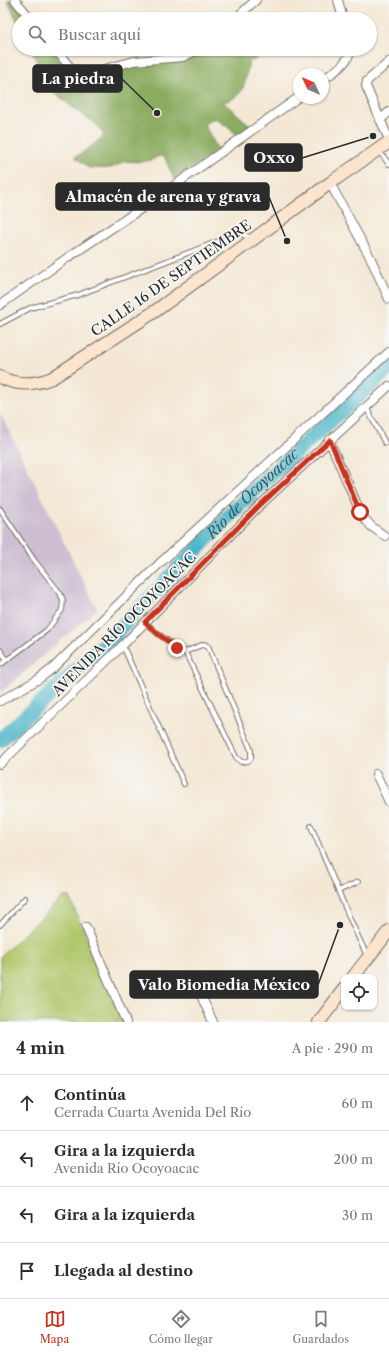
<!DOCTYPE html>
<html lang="es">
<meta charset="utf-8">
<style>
:root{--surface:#fff;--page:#f2f2f3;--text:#2b2b33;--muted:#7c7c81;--line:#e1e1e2;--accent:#c8321e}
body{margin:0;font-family:"Libre Caslon Text",serif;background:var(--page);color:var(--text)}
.controls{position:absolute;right:12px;bottom:12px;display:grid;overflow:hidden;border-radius:8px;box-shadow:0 1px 3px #0004}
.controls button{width:36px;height:36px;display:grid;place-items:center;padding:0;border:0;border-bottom:1px solid var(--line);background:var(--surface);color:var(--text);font:20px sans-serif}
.compass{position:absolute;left:293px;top:68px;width:36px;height:36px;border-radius:50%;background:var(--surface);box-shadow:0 1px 3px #0004;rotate:314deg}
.stop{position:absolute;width:12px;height:12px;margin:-9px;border:3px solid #c8321e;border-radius:50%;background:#fff}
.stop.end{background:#c8321e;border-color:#fff;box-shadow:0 1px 4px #0008}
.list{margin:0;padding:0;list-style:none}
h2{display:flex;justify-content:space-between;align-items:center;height:52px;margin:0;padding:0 16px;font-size:17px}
h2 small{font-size:13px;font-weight:400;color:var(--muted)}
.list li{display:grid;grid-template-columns:26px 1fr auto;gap:12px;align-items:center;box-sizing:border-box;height:56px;padding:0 16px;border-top:1px solid var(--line)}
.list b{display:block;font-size:15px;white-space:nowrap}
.list p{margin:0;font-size:13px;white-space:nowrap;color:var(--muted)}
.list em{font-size:13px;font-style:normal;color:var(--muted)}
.icon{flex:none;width:22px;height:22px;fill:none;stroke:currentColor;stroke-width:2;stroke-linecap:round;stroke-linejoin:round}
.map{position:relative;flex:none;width:389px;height:1022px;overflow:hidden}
.search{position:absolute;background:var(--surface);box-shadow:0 1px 3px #0004;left:12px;right:12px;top:12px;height:44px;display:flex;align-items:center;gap:10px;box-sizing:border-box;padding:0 14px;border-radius:22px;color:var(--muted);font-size:15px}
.sheet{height:276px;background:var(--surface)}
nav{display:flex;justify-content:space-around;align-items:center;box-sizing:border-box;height:56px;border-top:1px solid var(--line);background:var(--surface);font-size:11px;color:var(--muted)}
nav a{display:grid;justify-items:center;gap:2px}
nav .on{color:var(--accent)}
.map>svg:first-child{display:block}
.industrial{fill:#cdbed2}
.green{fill:#b0c86d;stroke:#6e7a4c}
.forest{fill:#8cac60;stroke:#5c6c46}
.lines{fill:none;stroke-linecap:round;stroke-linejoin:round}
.river{stroke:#4bb6c9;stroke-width:15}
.service-casing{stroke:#716d66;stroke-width:6}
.minor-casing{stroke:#716d66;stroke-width:10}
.secondary-casing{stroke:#716d66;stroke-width:14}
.service{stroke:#fff;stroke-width:4}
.minor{stroke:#fff;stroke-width:8}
.secondary{stroke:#fce5cf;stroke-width:12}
.route{stroke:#c8321e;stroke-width:5}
.labels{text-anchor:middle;stroke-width:3.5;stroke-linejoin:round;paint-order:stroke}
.street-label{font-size:14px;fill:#2b2b2b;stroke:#f6f6f2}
.water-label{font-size:15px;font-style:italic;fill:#365c62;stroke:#f6f6f2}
.leader{fill:none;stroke:#2b2b2b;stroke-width:1.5}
.callout-dot{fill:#2b2b2b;stroke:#f6f6f2;stroke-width:1.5}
.callout{fill:#2b2b2b;stroke:#2b2b2b;stroke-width:1.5}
.callout-label{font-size:15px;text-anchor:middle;font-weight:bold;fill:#fff}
</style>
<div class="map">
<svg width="389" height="1022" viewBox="0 0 389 1022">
<rect width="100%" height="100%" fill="#f6f6f2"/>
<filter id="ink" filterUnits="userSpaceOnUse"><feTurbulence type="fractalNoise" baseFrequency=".025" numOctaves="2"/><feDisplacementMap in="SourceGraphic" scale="8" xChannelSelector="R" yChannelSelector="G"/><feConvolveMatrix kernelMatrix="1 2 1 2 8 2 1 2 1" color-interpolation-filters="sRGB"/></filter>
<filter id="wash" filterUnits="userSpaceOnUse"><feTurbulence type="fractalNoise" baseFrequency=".012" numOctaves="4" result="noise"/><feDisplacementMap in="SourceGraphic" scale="16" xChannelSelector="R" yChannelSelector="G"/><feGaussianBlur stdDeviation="0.9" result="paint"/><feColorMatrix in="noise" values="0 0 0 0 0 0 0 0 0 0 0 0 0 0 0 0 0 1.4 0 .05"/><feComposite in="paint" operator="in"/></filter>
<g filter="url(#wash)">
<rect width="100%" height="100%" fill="#f4e8d5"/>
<path class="industrial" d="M0,413L97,609L0,693Z"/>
<path class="green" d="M63,897H69L123,1022H0V957Z"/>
<path class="forest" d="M7,0H13L28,19H19V25Z
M31,49H51L72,75L207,49H280L272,57L260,53L255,60L249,61C244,83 247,96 223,102L251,126L238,135L215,118L204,124L218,150L174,179L164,156C156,156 157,158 151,160C146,162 130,162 124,161C112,171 103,168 89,168L75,157L82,153L104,136L98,126L72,107L40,80L37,61Z"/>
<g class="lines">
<path class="river" id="s1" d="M0,740L114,635L253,491L389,368"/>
</g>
</g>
<g filter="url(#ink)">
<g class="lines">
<defs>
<path id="service" d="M379,151L389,164
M0,324L30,308L78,295L232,236L241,234L252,238
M366,407L385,443
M0,509L34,560L60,593L63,600L62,610L47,630L0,665
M145,622L158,634L185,652L204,644L208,646L251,750V758L248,761L241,762L236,757L185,652
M123,646L184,784
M0,650L7,660
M311,826L350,919L367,956
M338,891L358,882
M0,925L25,898"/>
<path id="minor" d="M15,0L31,19
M338,0L343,19
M235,19L256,0
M55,49L74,72L77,75H82L134,61L183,57L200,49
M389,62L367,81L366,86L389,140
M323,80C333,72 350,63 350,49
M380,120L389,112
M330,183L371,259L389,299
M0,305L67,258L151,202L299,97
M329,440L362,516L372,527L385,536
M0,701L39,679L53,668L159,564L389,352
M0,764L122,646L258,507L389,386
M376,774L389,802
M86,927L126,1022
M198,989L213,1022"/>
<path id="secondary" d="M0,377C17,386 34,385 52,378L154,312L330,183L389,142
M353,977L389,931
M319,1022L344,989"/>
</defs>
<use href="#service" class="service-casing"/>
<use href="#minor" class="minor-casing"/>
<use href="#secondary" class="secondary-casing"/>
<use href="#service" class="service"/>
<use href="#minor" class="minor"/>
<use href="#secondary" class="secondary"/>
</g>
</g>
<g class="lines" filter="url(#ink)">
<path class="route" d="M177,648L158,634L145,622L258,507L330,440L360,512"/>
</g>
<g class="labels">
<g class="street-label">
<text transform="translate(171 278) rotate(-35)" y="5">CALLE 16 DE SEPTIEMBRE</text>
<text transform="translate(124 624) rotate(-45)" y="5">AVENIDA RÍO OCOYOACAC</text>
</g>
<g class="water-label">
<text dy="5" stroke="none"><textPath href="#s1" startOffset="353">Rio de Ocoyoacac</textPath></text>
</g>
</g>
<path class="leader" d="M157 113L122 79M373 136L302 158M287 241L269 197M340 925L318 985"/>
<g class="callout-dot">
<circle cx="157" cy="113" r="4"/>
<circle cx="373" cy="136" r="4"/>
<circle cx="287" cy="241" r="4"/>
<circle cx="340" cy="925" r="4"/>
</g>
<g class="callout">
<rect x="33" y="65" width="89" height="27" rx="4"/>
<rect x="245" y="144" width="57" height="27" rx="4"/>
<rect x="56" y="183" width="213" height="27" rx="4"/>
<rect x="130" y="971" width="188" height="27" rx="4"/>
</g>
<g class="callout-label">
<text x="78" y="84">La piedra</text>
<text x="274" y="163">Oxxo</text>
<text x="163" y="202">Almacén de arena y grava</text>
<text x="224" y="990">Valo Biomedia México</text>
</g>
</svg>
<div class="controls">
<button><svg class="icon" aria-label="locate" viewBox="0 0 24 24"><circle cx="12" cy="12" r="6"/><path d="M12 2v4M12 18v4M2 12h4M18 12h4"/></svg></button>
</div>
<svg class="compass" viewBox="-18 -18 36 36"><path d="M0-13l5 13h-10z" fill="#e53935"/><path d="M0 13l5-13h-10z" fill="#7c7c81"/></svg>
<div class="stop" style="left:360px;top:512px"></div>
<div class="stop end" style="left:177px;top:648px"></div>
<div class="search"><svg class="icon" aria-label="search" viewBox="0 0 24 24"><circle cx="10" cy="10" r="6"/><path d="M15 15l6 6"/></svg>Buscar aquí</div>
</div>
<section class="sheet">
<h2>4 min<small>A pie · 290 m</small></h2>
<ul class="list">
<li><svg class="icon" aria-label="ahead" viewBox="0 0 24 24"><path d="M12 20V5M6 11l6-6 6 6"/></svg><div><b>Continúa</b><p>Cerrada Cuarta Avenida Del Río</p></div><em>60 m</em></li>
<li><svg class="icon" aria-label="left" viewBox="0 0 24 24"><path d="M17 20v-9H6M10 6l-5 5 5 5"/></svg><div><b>Gira a la izquierda</b><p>Avenida Río Ocoyoacac</p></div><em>200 m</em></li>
<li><svg class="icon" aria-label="left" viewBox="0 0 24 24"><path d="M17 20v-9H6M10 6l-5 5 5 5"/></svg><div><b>Gira a la izquierda</b></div><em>30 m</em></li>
<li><svg class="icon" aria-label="arrive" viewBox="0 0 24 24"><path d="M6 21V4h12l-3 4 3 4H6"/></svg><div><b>Llegada al destino</b></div></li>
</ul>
</section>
<nav>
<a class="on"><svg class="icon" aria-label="map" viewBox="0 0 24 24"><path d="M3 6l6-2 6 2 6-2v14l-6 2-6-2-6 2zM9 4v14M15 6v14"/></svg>Mapa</a>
<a><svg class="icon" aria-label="directions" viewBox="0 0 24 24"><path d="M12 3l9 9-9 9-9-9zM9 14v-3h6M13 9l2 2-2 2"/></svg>Cómo llegar</a>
<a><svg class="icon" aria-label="saved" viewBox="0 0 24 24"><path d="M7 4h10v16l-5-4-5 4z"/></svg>Guardados</a>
</nav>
